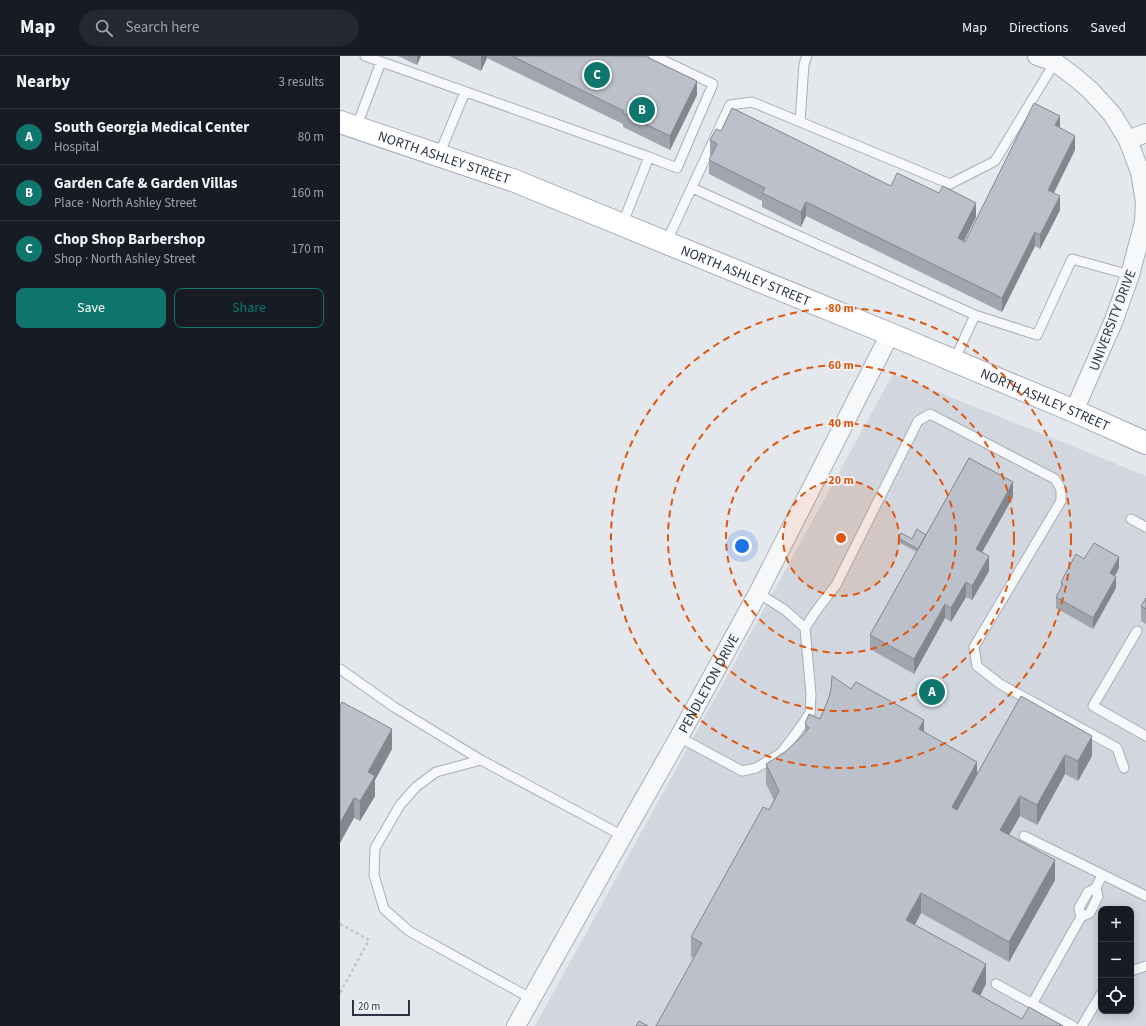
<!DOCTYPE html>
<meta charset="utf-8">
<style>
:root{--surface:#171b24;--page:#242831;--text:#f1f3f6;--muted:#9ea1a6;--line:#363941;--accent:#0f766e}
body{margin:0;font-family:"Source Sans 3",sans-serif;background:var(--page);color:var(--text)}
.controls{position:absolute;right:12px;bottom:12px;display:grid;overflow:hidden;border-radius:8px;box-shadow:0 2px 10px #0003}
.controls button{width:36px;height:36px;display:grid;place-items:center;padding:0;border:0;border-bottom:1px solid var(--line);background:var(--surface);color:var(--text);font:20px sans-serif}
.scale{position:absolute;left:12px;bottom:10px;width:58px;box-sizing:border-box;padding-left:4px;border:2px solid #2b3445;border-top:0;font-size:11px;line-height:14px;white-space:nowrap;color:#2b3445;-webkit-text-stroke:3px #f4f6f9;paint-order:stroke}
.you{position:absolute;left:402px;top:490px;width:14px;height:14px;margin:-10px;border:3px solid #fff;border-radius:50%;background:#1a73e8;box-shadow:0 0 0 6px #1a73e833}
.badge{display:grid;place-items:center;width:26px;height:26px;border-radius:50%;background:var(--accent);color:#fff;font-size:13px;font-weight:700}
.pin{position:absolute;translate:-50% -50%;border:2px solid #fff;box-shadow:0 1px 4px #0006}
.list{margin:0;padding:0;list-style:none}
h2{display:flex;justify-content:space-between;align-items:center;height:52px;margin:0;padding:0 16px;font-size:17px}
h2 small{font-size:13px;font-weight:400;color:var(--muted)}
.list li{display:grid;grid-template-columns:26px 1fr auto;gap:12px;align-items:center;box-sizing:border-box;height:56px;padding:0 16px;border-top:1px solid var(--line)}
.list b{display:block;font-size:15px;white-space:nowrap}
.list p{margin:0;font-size:13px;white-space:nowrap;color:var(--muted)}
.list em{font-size:13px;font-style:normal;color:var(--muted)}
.actions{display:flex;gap:8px;padding:12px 16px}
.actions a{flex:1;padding:9px 0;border:1px solid var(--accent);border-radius:8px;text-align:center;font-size:14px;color:var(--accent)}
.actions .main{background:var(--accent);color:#fff}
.icon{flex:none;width:22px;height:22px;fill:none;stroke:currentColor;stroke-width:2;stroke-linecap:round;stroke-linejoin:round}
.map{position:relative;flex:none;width:806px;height:970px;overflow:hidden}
header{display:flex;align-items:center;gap:24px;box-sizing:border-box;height:56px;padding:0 20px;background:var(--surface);border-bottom:1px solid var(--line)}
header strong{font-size:19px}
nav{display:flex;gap:22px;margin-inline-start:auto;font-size:14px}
.search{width:280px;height:36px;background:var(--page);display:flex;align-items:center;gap:10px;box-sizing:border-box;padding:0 14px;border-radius:22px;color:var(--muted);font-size:15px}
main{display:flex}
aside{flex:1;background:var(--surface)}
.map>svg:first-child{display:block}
.built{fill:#d2d6de;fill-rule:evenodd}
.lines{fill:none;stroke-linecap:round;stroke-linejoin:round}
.lane-casing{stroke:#a9aeb7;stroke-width:11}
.street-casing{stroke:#a9aeb7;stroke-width:20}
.primary-casing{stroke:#a3abb8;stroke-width:24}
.path{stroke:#c2c5cb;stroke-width:2.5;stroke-dasharray:3 3;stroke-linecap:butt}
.lane{stroke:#f7f8fa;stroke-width:9}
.street{stroke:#f7f8fa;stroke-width:18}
.primary{stroke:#fff;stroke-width:22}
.wall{fill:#a1a5ae}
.shaded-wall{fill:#83868d}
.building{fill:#bbc0ca;stroke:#83868d}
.ring{fill:none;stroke:#df570f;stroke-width:2;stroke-dasharray:7 5}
.labels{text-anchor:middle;stroke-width:3.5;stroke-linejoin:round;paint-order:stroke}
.street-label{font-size:14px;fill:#2b3445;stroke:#f4f6f9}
.centre{fill:#df570f;stroke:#f4f6f9;stroke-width:2}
.ring-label{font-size:12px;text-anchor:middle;font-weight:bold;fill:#df570f;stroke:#f4f6f9;stroke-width:3.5;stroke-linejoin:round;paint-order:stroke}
</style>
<header>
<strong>Map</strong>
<div class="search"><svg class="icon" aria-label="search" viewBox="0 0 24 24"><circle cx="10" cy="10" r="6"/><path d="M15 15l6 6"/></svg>Search here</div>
<nav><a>Map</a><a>Directions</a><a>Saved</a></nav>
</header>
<main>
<aside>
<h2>Nearby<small>3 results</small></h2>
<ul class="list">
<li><span class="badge">A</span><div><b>South Georgia Medical Center</b><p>Hospital</p></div><em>80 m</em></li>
<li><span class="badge">B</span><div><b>Garden Cafe &amp; Garden Villas</b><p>Place · North Ashley Street</p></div><em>160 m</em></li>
<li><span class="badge">C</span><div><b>Chop Shop Barbershop</b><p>Shop · North Ashley Street</p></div><em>170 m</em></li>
</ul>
<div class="actions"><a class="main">Save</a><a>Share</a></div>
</aside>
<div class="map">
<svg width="806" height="970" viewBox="0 0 806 970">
<rect width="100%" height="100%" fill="#e4e7ec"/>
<path class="built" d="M553,318L806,420V970H195ZM761,853H791V955H761Z"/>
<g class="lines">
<defs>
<path id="lane" d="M25,0L309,101L282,169
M460,66L464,8L467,0
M16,72L41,6
M99,99L125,36
M309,101L337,112L373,28L314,0
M352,132L635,259L614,305
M326,187L390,49L412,46L610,128L655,105L715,6
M635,259L697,279L732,203L790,219
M791,463L806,471
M465,572L476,555L496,529L578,365L590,358L715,423L721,433V445L634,591L637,610L660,628L777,692L784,712
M797,575L753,650L806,680
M0,613L54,651L141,704L283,780
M339,681L402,715L416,712L441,697L457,676L470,657L471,638L465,572L445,554L418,537
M141,704L96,716L76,731L60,749L35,792L34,819L44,853L69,875L192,943
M684,780L806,840
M741,861L739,852L748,836L756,832L762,819
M791,915L806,910
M656,928L733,970
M692,948L741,861L750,857L758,840L756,832
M742,970L761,938"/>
<g id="street">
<path d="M697,0L715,6L736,22L750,34L772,58L788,84L800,116L805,146L804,166L790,219L774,264L734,355"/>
<path d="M788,84L806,77"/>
<path id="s1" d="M176,970L268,806L339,681L418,537L550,278"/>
</g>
<g id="primary">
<path id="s2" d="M0,66L175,125L550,278L734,355L806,387"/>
</g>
</defs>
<use href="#lane" class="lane-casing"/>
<use href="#street" class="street-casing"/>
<use href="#primary" class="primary-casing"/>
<path class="path" d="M0,868L29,884L0,937"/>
<use href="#lane" class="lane"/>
<use href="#street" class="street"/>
<use href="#primary" class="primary"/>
</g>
<path class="wall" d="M58,0H81L77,9Z
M109,0H305L357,39L330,94L283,71V68L147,2L141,15Z
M720,72L735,94L714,137L720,154L700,193L695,190L662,256L466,160L461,171L422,151V145L369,118V104L371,99H370V84L381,75L551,130L636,161L624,185L625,186Z
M673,441L642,496L649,515L632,544L626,541L611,566L605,562L574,618L530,593V579L577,496L558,486V482L572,483L586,479Z
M779,512L775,520L776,532L753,573L716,552V541L721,532V526Z
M806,542V568L801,565V550Z
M511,633L584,676L637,718L681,640L752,700L738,725L725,718L697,769L680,760L669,779L715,824L669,906L581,857L575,869L646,928L640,940L682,963L723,970H316L354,902L351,901V881L429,754L434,744L426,728V708L445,696L463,679L465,677V668L480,663Z
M0,650L52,693L35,724V740L20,765L14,762Z"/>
<path class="shaded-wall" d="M77,0H81L77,9Z
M141,0H147V2L141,15Z
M357,25V39L330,94V80Z
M720,60V74L715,69Z
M735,80V94L708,148V134Z
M720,140V154L700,193V179Z
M466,146V160L461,171V156Z
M636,147V161L618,197V182Z
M695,176V190L662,256V242Z
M673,426V441L636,507V493Z
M649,500V515L632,544V530Z
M779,501V512L770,528V517Z
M776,521V532L753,573V562Z
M626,526V541L611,566V552Z
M605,548V562L574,618V603Z
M584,664V684L579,673Z
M52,673V693L35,724V740L20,765V745L28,716Z
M752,680V700L738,725V705Z
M725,699V718L697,769V749Z
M637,706V726L612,771V751Z
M680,740V760L660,794V774Z
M14,742V762L0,787V767Z
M715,804V824L669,906V886Z
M581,837V857L566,884V864Z
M646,908V928L632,955V935Z"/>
<path class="building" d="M172,0H305L357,25L330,80L283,57L284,55Z
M694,47L720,60L715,69L735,80L708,134L720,140L700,179L695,176L662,242L466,146L461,156L422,137L425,132L369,104L377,88L370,84L376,73L381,75L392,52L551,130L557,117L599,137L603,130L636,147L618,182L625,186Z
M629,402L673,426L636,493L649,500L632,530L626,526L611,552L605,548L574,603L530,579Z
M577,473L586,479L578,493L558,482L561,477L572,483Z
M754,487L779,501L770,517L776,521L753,562L716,541L723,528L721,526L736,498L744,503Z
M806,542V553L801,550Z
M492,620L511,633L516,626L584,664L579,673L637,706L612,751L617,754L681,640L752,680L738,705L725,699L697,749L680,740L660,774L715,804L669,886L581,837L566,864L646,908L632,935L682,963L689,951L723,970H316L362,887L351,881L423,751L429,754L439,735L426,708L445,696L463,679L469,672L465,668L469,658L480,663L488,644L491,633Z
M2,646L52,673L28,716L35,720L20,745L14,742L0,767V650Z
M299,965L308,970H296Z"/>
<circle cx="501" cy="482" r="58" fill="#df570f" fill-opacity=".12"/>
<g class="ring">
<circle cx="501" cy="482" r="58"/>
<circle cx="501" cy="482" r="115"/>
<circle cx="501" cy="482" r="173"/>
<circle cx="501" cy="482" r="230"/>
</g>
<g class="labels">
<g class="street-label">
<text dy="5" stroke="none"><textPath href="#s2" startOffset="110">NORTH ASHLEY STREET</textPath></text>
<text dy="5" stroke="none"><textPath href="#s2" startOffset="434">NORTH ASHLEY STREET</textPath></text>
<text transform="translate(772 264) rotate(-69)" y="5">UNIVERSITY DRIVE</text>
<text dy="5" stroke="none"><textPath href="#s2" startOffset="758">NORTH ASHLEY STREET</textPath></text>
<text dy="5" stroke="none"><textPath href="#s1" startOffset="393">PENDLETON DRIVE</textPath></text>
</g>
</g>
<circle cx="501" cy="482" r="6" class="centre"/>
<g class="ring-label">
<text x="501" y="256">80 m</text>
<text x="501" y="313">60 m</text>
<text x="501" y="371">40 m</text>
<text x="501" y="428">20 m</text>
</g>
</svg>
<div class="controls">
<button>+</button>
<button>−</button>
<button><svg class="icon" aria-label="locate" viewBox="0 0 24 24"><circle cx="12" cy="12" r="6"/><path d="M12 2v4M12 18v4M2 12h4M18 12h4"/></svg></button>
</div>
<div class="scale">20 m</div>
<div class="you"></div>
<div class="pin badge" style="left:592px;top:636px">A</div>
<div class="pin badge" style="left:302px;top:54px">B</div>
<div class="pin badge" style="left:257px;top:19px">C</div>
</div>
</main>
